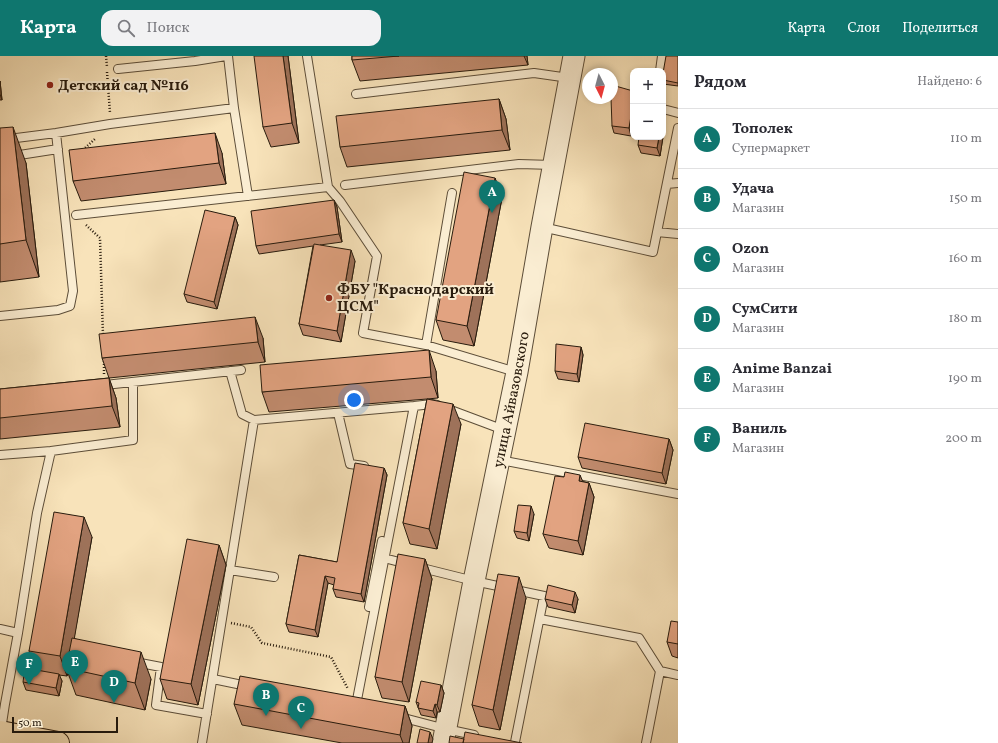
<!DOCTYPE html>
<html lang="ru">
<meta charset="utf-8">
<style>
:root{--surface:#fff;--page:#f2f2f3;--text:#2b2b33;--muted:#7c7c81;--line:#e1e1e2;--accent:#0f766e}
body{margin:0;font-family:Vollkorn,serif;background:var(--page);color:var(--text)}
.controls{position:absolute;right:12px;top:12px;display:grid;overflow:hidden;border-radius:8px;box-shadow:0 2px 6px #0003}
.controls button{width:36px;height:36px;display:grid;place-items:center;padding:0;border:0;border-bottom:1px solid var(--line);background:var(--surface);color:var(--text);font:20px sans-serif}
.compass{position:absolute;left:582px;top:12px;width:36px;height:36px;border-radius:50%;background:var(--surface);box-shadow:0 2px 6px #0003;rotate:174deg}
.scale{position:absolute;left:12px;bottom:10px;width:106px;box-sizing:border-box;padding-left:4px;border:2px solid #281b0d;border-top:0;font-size:11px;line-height:14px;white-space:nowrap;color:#281b0d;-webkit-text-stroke:3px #faedd2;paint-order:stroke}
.you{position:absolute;left:354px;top:344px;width:14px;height:14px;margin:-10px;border:3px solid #fff;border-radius:50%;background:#1a73e8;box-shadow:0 0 0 6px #1a73e833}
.badge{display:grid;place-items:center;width:26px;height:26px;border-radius:50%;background:var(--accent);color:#fff;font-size:13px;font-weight:700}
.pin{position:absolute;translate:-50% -33px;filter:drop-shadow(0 1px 2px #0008)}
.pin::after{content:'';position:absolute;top:21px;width:14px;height:12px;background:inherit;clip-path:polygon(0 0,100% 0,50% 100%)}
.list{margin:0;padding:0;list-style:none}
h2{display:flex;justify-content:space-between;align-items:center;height:52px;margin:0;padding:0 16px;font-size:17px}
h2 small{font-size:13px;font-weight:400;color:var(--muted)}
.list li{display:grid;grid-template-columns:26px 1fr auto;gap:12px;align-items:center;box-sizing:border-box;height:60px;padding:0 16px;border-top:1px solid var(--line)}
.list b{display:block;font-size:15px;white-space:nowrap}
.list p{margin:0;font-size:13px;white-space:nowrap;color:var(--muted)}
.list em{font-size:13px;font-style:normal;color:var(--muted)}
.icon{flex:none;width:22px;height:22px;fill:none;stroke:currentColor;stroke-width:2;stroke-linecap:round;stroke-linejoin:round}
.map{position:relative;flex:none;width:678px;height:687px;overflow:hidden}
header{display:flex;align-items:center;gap:24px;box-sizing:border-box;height:56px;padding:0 20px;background:var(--accent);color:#fff}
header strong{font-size:19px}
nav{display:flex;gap:22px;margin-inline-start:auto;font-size:14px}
.search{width:280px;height:36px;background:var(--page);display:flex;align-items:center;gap:10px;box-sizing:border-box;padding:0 14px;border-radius:12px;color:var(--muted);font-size:15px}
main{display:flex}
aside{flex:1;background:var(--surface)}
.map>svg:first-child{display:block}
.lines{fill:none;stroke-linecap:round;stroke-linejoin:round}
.service-casing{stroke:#5c4d38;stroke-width:10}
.tertiary-casing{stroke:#5c4d38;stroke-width:23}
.primary-casing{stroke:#281b0d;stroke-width:24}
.path{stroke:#281b0d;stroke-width:2.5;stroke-dasharray:1 2;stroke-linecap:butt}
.service{stroke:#faedd2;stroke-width:8}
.tertiary{stroke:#faedd2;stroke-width:21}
.primary{stroke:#f8e3ba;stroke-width:22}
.wall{fill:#c28c6f;stroke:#281b0d}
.shaded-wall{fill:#9e725a;stroke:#281b0d}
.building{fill:#e2a381;stroke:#281b0d}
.poi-dot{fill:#8f2418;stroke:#faedd2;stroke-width:1.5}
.labels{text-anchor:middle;stroke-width:4;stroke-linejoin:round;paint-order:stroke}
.poi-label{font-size:15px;font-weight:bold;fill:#281b0d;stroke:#faedd2;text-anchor:start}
.street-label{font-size:15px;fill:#281b0d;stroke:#faedd2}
</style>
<header>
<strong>Карта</strong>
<div class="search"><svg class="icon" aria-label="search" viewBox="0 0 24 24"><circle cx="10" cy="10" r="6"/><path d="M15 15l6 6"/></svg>Поиск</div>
<nav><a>Карта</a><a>Слои</a><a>Поделиться</a></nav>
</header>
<main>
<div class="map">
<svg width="678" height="687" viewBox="0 0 678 687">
<rect width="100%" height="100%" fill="#f8e3ba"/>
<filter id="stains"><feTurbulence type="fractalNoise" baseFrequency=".005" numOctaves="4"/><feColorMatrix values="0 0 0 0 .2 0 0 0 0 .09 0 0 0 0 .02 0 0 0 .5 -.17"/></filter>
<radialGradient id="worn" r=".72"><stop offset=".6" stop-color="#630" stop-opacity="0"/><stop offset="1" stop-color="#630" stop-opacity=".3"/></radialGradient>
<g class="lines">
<defs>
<path id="service" d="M228,0L234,52L248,140
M307,0L328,131L340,145L377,200L363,277L426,289L516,316
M118,13L195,5L226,0
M660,15L662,0
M356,38L534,17L569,22
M663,53L678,57
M0,84L56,77L110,68L234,52
M0,102L58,93
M667,128L678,127
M345,129L519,108L553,109
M76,159L328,131
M542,171L653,196L678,72
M657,176L678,178
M0,260L58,254L70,250L73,235L56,77
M426,289L452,137
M230,315L242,358L254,364L414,350L432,348L437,349
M105,329L241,314
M448,353L504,374
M338,357L350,408L364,410
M0,399L51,395
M500,404L678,438
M384,502L407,508
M418,511L474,525L544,540L515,686
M230,514L274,521
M369,551L382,485
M540,563L639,582L660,615L646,687
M0,573L18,577
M135,606L161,611L156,649L207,658
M660,615L678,619
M213,623L247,630
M356,649L414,350
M400,661L446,673L474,679
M1,674L5,648L18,577L37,457L51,395L133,384V326
M202,687L254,364"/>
<g id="tertiary">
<path id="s1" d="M443,687L474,525L517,316L542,171L574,0"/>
</g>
<path id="primary" d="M0,676L58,687"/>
</defs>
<use href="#service" class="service-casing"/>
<use href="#tertiary" class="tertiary-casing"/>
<use href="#primary" class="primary-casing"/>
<path class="path" d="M106,0L107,11
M107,16L110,57
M83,94L96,82
M86,169L100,182L103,280
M104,305V320
M231,567L251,571L262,587L331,601L348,633"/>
<use href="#service" class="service"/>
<use href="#tertiary" class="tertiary"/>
<use href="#primary" class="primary"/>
</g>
<path class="wall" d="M288,0L299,87L271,91L263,71Z
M352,0H527L528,9L360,25L352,4Z
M678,0V30L663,28V17Z
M0,25L2,44H0Z
M633,35V71L631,80L614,77L612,70Z
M499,43L506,63L510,94L347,111L340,91Z
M0,72L26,107L39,221L0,226Z
M663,81L660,100L641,97L638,89Z
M222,97L226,128L81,145L73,125Z
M495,122L502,142L474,290L443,284L436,264Z
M334,144L337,151L342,186L320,189L355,205L341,286L303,279L299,268L313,190L259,198L256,190Z
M235,161L238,169L217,253L187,246L184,238Z
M263,282L265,306L109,322L116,342L120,371L0,383V333L109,322L102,302Z
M581,291L583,299L579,326L558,323L555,315Z
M436,315L438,342L427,343L461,368L437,493L410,488L403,467L427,343L269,356L262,336Z
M669,383L673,394L666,428L582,412L578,401Z
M384,412L387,419L364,546L336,541L333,533L334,529L328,527L318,581L289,576L286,568L299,499L337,506Z
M564,421L589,427L594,441L583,499L549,492L543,478Z
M534,458L529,485L517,482L514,475Z
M92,481L74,582L151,623L145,654L76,639L68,617L67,620L59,619L62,625L59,640L26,634L23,626L36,614L29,595Z
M219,489L226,509L198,649L167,643L160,623Z
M425,503L432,523L409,646L382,642L375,621Z
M526,542L500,674L479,670L472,649Z
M545,543H578L575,557L548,551Z
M678,566V602L672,600L667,586Z
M441,629L444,637L440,656H437L436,662L421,659L416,646Z
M234,648L405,650L412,670L409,687H342L242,669Z"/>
<path class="shaded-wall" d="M283,0H288L299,87L292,67Z
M524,0H527L528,9Z
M0,25L2,44L0,38Z
M499,43L506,63L510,94L502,74Z
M633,48V71L631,80L629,72Z
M663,65L665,70L663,79Z
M13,71L26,107L39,221L26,184Z
M215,77L222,97L226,128L219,107Z
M659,81H663L660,100L657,92Z
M495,122L502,142L474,290L467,270Z
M334,144L337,151L342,186L339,178Z
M235,161L238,169L217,253L214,246Z
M351,194L355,205L341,286L337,275Z
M255,261L263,282L265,306L258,286Z
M581,291L583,299L579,326L577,318Z
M429,294L436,315L438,342L431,321Z
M109,322L116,342L120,371L112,350Z
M453,348L461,368L437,493L429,473Z
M669,383L673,394L666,428L662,417Z
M384,412L387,419L364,546L361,538Z
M580,419L586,433L579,425Z
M589,427L594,441L583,499L578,485Z
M531,450L534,458L529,485L527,477Z
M84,461L92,481L69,613L66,612L68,617L67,620L60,600Z
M219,489L226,509L198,649L191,628Z
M425,503L432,523L409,646L402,626Z
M325,520L328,527L318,581L315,574Z
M519,521L526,542L500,674L493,654Z
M575,536L578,543L575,557L572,549Z
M141,596L151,623L145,654L135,627Z
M59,618L62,625L59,640L56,632Z
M441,629L444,637L440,656L437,649Z
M435,648L437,656L436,662L433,655Z
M405,650L412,670L409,687H403L400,679Z
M430,676L433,683L432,687H428Z"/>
<path class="building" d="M254,0H283L292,67L263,71Z
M352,0H399L352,4Z
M666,0H678V27L663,24V17Z
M612,29L633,35V48L629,72L612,70L611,42H612Z
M499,43L502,74L340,91L336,60Z
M13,71L26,184L0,188V72Z
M215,77L219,107L73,125L69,94Z
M639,81H659L657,92L638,89Z
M464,116L495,122L467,270L436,264Z
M334,144L339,178L256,190L251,155Z
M205,154L235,161L214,246L184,238Z
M314,188L351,194L337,275L299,268Z
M255,261L258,286L102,302L99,278Z
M556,288L581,291L577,318L555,315Z
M429,294L431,321L262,336L260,309Z
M109,322L112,350L0,362V333Z
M427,343L453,348L429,473L403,467Z
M585,367L669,383L662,417L578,401Z
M355,407L384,412L361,538L333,533L335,522L325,520L315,574L286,568L299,499L337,506Z
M565,416L580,419L579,425L589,427L578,485L543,478L555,420L564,421Z
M518,449L531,450L527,477L514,475Z
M54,456L84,461L60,600L29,595Z
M187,483L219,489L191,628L160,623Z
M398,498L425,503L402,626L375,621Z
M498,518L519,521L493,654L472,649Z
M548,529L575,536L572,549L545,543Z
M671,565L678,566V588L667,586Z
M72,582L141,596L135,627L66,612Z
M25,612L59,618L56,632L23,626Z
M240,620L405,650L400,679L234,648Z
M421,625L441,629L437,649L435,648L433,655L418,652L419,647L416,646Z
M420,673L430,676L428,687H417Z
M465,676L522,687H463Z
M450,680L464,683L463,687H449Z"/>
<g class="poi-dot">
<circle cx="50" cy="29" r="4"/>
<circle cx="329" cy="242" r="4"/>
</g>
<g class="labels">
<g class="poi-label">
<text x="58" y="34">Детский сад №116</text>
<text x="337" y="238">ФБУ "Краснодарский<tspan x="337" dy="17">ЦСМ"</tspan></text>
</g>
<g class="street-label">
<text dy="5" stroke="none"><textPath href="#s1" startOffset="350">улица Айвазовского</textPath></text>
</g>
</g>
<rect width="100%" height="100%" filter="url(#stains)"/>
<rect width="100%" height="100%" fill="url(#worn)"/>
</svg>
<div class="controls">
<button>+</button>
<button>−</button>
</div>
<svg class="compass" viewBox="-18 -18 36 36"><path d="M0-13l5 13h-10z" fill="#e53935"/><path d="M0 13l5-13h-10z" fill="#7c7c81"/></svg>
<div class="scale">50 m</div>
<div class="you"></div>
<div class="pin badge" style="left:492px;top:157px">A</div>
<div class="pin badge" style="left:266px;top:660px">B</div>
<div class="pin badge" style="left:301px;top:673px">C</div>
<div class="pin badge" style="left:114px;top:647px">D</div>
<div class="pin badge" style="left:75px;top:627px">E</div>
<div class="pin badge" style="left:29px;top:629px">F</div>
</div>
<aside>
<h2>Рядом<small>Найдено: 6</small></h2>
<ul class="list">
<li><span class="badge">A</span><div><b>Тополек</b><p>Супермаркет</p></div><em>110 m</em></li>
<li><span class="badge">B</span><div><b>Удача</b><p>Магазин</p></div><em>150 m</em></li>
<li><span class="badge">C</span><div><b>Ozon</b><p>Магазин</p></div><em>160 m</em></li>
<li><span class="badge">D</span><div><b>СумСити</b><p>Магазин</p></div><em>180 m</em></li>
<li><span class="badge">E</span><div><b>Anime Banzai</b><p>Магазин</p></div><em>190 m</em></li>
<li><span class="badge">F</span><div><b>Ваниль</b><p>Магазин</p></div><em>200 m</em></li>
</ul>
</aside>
</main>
